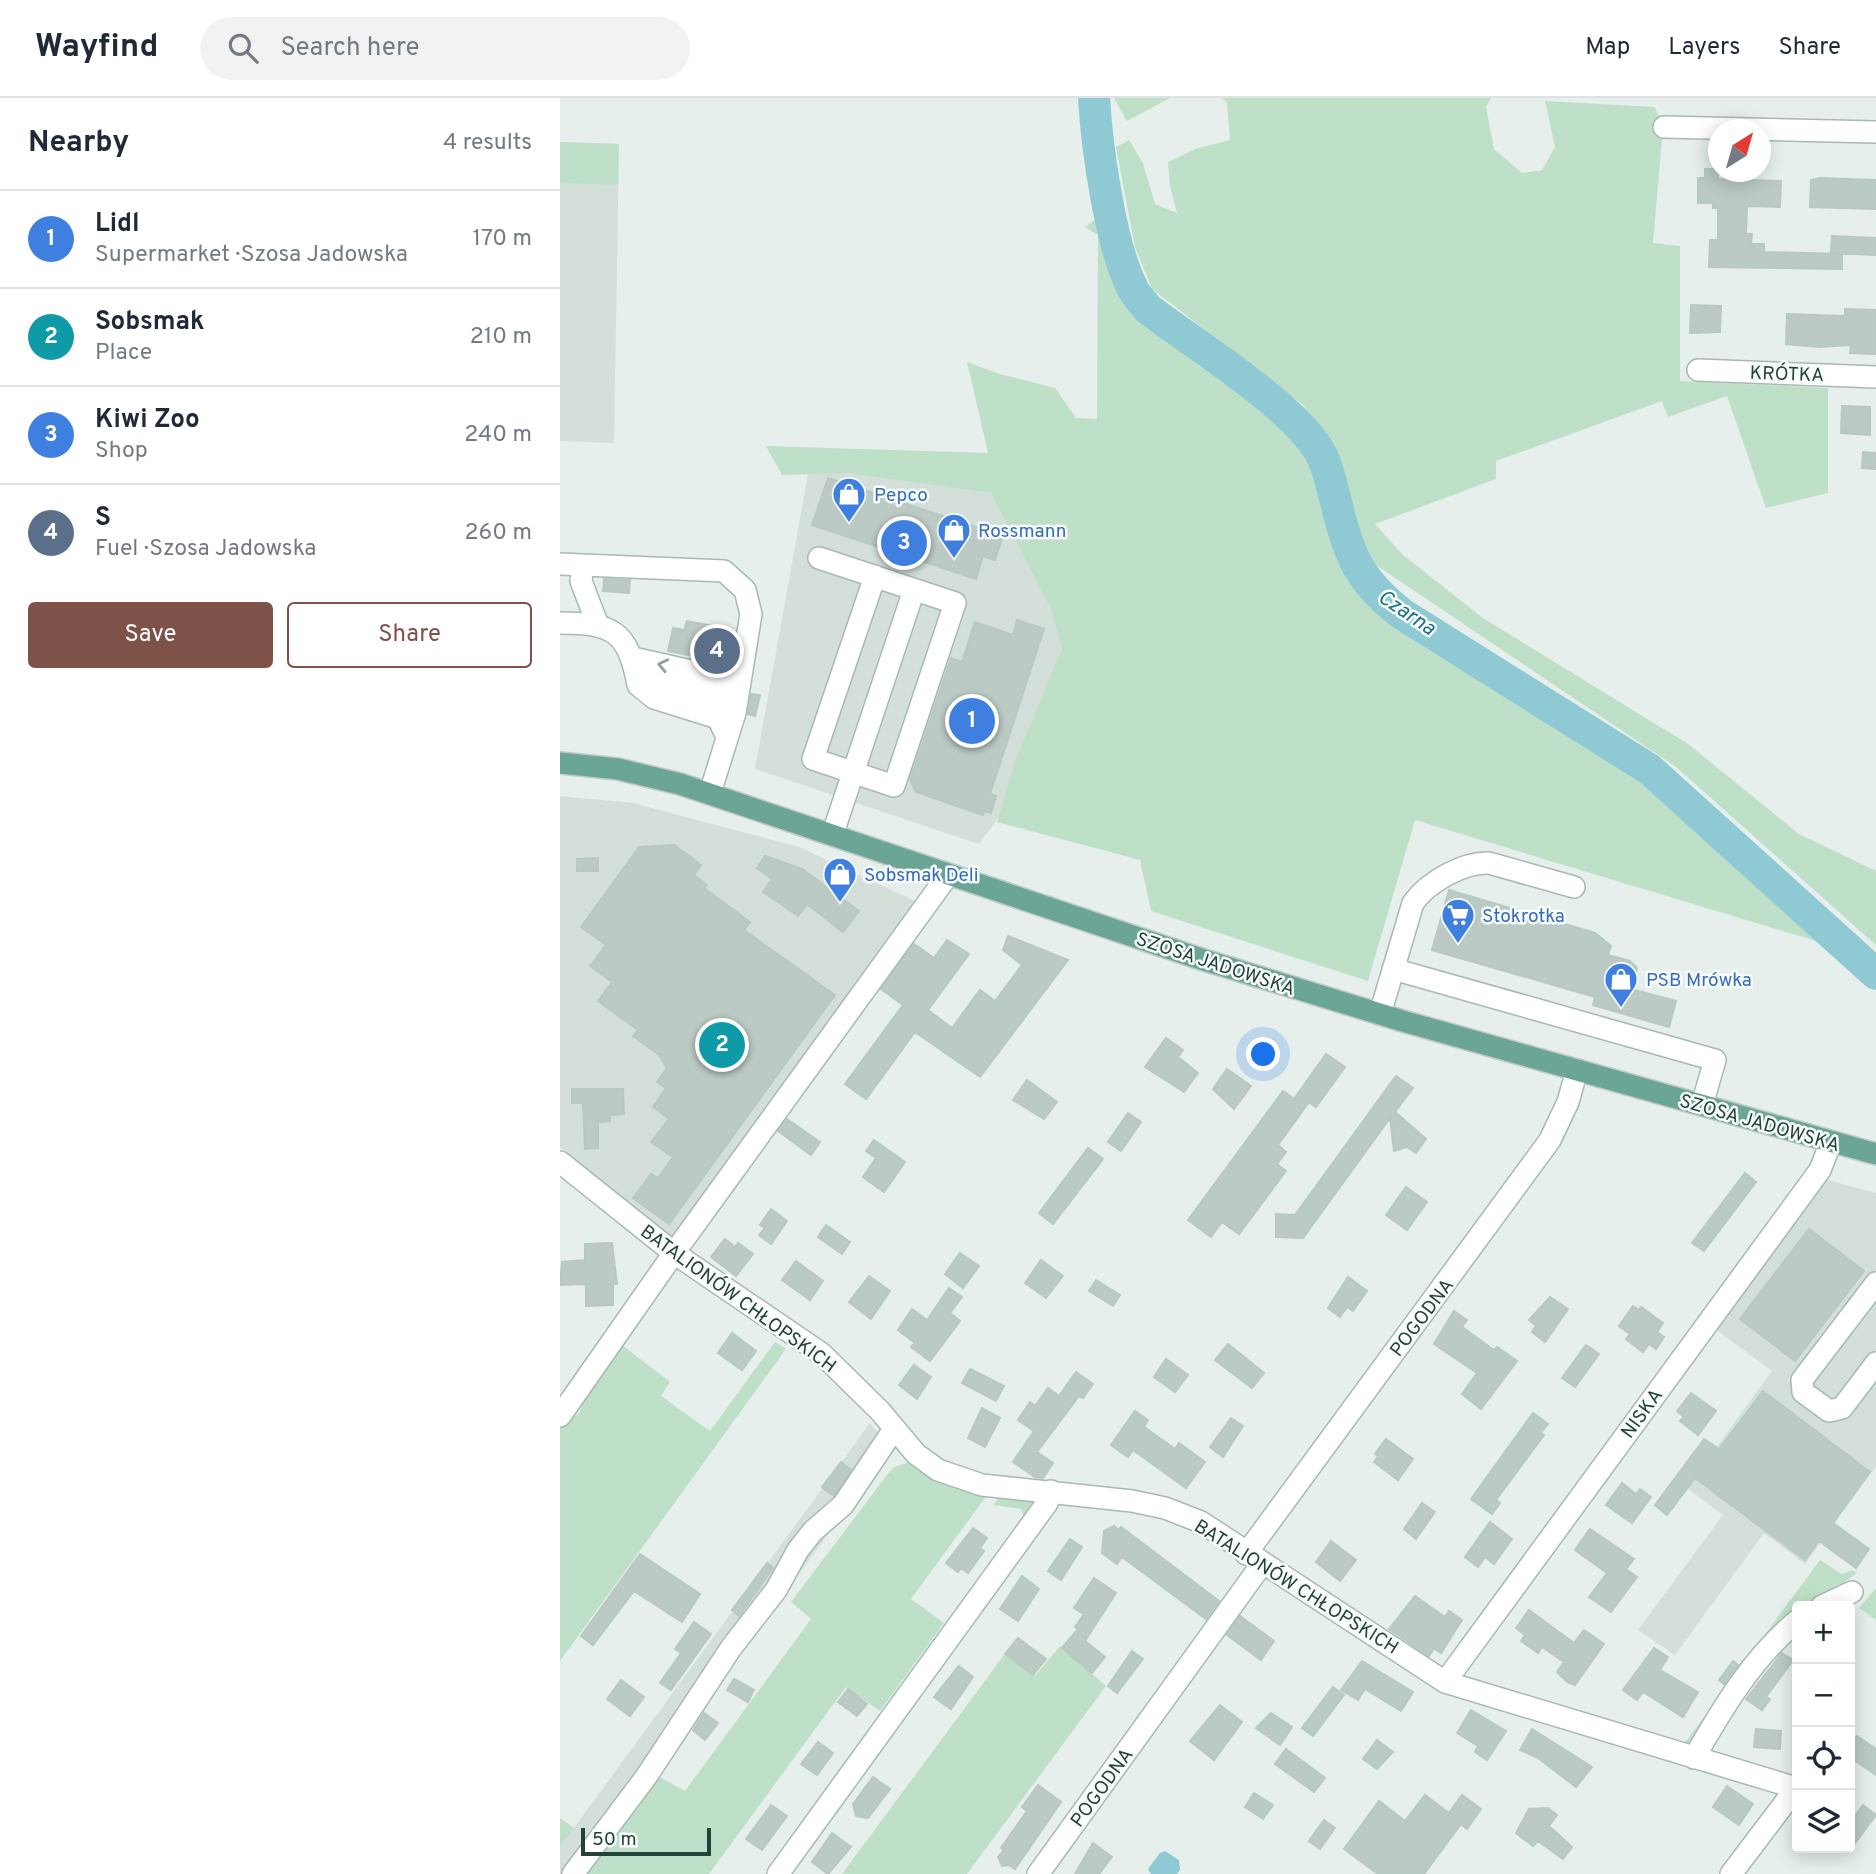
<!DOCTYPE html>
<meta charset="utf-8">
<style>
:root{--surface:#fff;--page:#f2f2f3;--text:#1f2937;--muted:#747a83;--line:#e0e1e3;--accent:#7f5249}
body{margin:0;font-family:Overpass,sans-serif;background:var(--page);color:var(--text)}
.controls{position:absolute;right:21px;bottom:21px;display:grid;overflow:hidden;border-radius:7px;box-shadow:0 4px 18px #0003}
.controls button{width:63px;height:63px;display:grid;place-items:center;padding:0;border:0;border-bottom:2px solid var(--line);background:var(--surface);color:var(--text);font:35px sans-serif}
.compass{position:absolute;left:1148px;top:21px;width:63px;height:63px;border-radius:50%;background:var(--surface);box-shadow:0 4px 18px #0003;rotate:37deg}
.scale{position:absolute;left:21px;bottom:18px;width:130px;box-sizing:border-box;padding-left:7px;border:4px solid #24423a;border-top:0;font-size:19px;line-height:24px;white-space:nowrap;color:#24423a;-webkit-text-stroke:5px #f7fbf9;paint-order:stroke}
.you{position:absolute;left:704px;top:957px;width:24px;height:24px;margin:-18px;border:5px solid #fff;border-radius:50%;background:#1a73e8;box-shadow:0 0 0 10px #1a73e833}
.badge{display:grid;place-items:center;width:46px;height:46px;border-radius:50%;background:var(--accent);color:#fff;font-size:23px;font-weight:700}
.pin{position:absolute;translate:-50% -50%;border:4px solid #fff;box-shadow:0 2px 7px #0006}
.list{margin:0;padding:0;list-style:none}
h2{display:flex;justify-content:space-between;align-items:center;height:91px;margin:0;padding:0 28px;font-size:30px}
h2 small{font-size:23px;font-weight:400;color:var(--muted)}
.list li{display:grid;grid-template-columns:46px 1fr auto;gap:21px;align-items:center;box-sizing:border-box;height:98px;padding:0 28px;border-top:2px solid var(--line)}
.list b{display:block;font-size:26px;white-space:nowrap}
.list p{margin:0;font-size:23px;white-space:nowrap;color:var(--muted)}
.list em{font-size:23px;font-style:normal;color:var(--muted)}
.actions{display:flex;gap:14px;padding:21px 28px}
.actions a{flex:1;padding:16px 0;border:2px solid var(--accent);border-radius:7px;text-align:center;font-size:24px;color:var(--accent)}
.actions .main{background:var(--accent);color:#fff}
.icon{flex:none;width:38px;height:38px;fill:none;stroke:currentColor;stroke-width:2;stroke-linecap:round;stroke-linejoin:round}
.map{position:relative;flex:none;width:1316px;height:1776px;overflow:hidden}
header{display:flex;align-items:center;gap:42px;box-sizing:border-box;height:98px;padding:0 35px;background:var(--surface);border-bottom:2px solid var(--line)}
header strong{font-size:33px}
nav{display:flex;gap:38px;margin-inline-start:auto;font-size:24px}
.search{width:490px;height:63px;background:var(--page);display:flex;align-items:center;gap:18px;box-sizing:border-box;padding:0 24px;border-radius:38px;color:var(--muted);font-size:26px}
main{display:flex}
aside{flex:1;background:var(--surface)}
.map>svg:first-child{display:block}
.built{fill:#d4dfda}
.green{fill:#bfe0c8}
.water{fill:#8ec9d4}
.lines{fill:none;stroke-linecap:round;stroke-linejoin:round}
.river{stroke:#8ec9d4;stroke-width:32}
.building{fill:#bbcac4;stroke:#b8c9c2;stroke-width:2}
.minor-casing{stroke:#a8b8b2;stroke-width:24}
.major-casing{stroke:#c2cac8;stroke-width:24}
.minor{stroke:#fff;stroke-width:21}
.major{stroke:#6aa596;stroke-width:21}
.oneway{stroke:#92a09c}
.labels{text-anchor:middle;stroke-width:5;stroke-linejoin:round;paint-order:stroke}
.street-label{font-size:19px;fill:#24423a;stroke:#f7fbf9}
.shop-label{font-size:19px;fill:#366cbe;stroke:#f7fbf9;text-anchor:start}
.water-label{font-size:21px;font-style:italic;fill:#1c6f80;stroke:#f7fbf9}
</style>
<header>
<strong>Wayfind</strong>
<div class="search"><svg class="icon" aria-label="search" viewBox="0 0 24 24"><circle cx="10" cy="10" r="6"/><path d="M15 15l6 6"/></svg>Search here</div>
<nav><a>Map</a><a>Layers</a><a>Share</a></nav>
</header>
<main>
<aside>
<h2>Nearby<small>4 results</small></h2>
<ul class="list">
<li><span class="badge" style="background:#3f7fe0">1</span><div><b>Lidl</b><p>Supermarket · Szosa Jadowska</p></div><em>170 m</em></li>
<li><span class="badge" style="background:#0f9aa8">2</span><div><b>Sobsmak</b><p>Place</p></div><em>210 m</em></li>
<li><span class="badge" style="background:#3f7fe0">3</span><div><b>Kiwi Zoo</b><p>Shop</p></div><em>240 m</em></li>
<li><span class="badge" style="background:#5c6f8a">4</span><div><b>S</b><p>Fuel · Szosa Jadowska</p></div><em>260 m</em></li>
</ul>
<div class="actions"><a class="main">Save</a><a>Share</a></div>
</aside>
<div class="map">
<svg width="1316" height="1776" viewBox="0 0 1316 1776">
<rect width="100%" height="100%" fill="#e6efeb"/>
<path class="built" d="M0,44L59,46L54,345L0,343Z
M250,365L431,371L527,596L419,746L195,671Z
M0,698L73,705L239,749L357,804L117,1144L0,1049Z
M1264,1081L1316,1095V1368L1245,1466L1204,1435L1115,1557L1078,1532L1163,1417L1127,1390L1212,1273L1154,1230Z
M310,1325L331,1350L20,1776H0V1749Z"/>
<path class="green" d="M554,0H610L567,23Z
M662,0H931L926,9L934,51L962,75L982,72L995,49L985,3L1095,9L1103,28L1093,145L1120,148V283L1268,290V395L1206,410L1167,298L1108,319L1102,303L936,363V381L815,426L843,457L923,520L1128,646L1239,736L1316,773V847L1116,669L816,467L792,432L764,339L743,307L592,191L575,149L556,49L569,42L583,65L595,106L617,115L610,88L608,64L635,51L670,42L667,5Z
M0,44L59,46L58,87L0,85Z
M545,115L564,193L577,214L732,334L751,359L771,438L786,469L807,498L836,523L1084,677L1279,850L855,722L808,883L591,813L580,762L437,724L455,663L502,551L491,511L431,395L288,375L222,377L206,348L428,355L407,264L440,276L495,290L516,320L537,321L538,137L525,129Z
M58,1244L110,1284L101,1298L150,1333L215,1244L226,1251L0,1563V1330L19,1315L27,1295Z
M350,1364L427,1397L351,1501L384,1525L320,1613L286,1589L149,1776H20L94,1676L125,1693L251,1521L231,1504L327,1377L334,1369Z
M439,1398L474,1403L460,1431L456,1429L464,1419L461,1411L434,1407Z
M1260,1462L1282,1476L1292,1472L1297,1475L1251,1508H1237V1518L1131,1648L1124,1646Z
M1316,1490V1522L1299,1510Z
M500,1548L546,1588L407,1776H282L444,1557L475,1578Z
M0,1720L14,1730L0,1749Z"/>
<path class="water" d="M605,1753L619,1762L620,1772L617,1776H591L588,1771L600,1755Z"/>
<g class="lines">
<path class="river" d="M534,0C537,50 550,145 572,189C575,197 583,204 588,211C634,246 738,310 762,358C769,372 772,390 776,404C788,456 799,483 842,516L1089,671L1316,876"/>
</g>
<path class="building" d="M1145,71H1158V81L1221,83L1220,109L1187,108L1186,136H1192L1191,146H1204V154L1282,156V171L1149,169L1150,142H1158V110H1153V105H1138V80H1145Z
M1260,80L1316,82V111L1250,109L1251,82Z
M1272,138L1316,140V157L1271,155Z
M1131,207L1161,208L1160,234L1130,235Z
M1285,211L1316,212V256L1290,255L1291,247L1259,249L1226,246L1227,216L1285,218Z
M1282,308L1310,309V337L1281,335Z
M1303,354L1316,355V371L1302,370Z
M268,380L443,438L435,462L423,458L416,481L252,427Z
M44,481L70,482L69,495L43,493Z
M457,522L484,531L430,696L436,698L431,715L425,713L423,717L356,694L350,682L391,560L402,564L415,524L453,537Z
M127,523L167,531L158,563L108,553L113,530L124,532Z
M191,596L200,597L195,618L188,616Z
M114,747L141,767L134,777L147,787L144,790L190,824L184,832L275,897L109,1126L73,1100L91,1076L98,1080L113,1059L91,1044L109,1021L93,1009L106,990L97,984L107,970L99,957L73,938L78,932L38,903L52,884L30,868L46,847L21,829L79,749Z
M205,758L242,771L299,813L283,834L247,806L238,818L203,794L212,781L197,770Z
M38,760V773H17V761Z
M889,792L1035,835L1051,848L1048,857L1070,863L1077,870L1071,891L1116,903L1109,929L1033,907L1035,899L872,852Z
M448,838L508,862L420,979L355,934L306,1001L285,986L343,907L321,891L354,846L374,860L387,842L409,856L368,912L392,930L420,892L435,903L462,867L443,852Z
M606,940L623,952L618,959L638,975L624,994L585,969Z
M766,956L785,969L756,1009L749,1004L718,1047L726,1054L717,1066L726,1073L679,1136L662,1124L651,1139L628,1122L723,993L734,1001Z
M667,971L691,988L674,1011L653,991Z
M836,978L853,990L835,1014L866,1041L856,1055L847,1049L834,1053L830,1020L743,1140L716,1139V1116L735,1117Z
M467,982L497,1004L484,1021L453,1002Z
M12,991H63L64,1016L50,1017V1023L38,1024V1050L25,1051L23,1005H12Z
M568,1015L581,1024L561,1053L548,1044Z
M227,1021L260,1044L251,1057L218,1033Z
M314,1042L345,1064L324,1094L303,1079L316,1060L306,1053Z
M528,1050L543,1061L493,1126L479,1115Z
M1185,1075L1196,1084L1144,1153L1132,1145Z
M846,1089L867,1104L847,1132L826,1117Z
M211,1111L227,1123L211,1146L199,1137L205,1130L200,1127Z
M266,1127L290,1144L282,1156L258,1139Z
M1249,1131L1304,1173L1235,1263L1180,1221Z
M165,1141L175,1149L178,1145L193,1156L176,1178L151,1159Z
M52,1145L57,1186H53V1207L26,1208V1186L0,1187L2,1164L25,1162V1146Z
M400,1155L419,1168L403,1190L385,1176Z
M481,1162L503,1178L486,1200L465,1185Z
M236,1163L263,1183L250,1202L222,1182Z
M309,1178L330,1193L311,1221L289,1204Z
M788,1179L807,1193L793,1213L787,1209L780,1219L768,1210Z
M536,1182L560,1197L553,1208L529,1193Z
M389,1190L402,1199L390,1215L400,1223L370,1263L351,1249L355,1245L338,1232L352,1211L367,1222Z
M990,1199L1008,1211L985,1244L972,1234L976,1228L969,1222Z
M1073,1208L1079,1212L1081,1209L1103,1225L1097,1234L1104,1239L1096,1251L1089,1246L1083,1254L1066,1241L1070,1236L1059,1228Z
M894,1213L907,1222L902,1229L934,1252L937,1249L957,1263L921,1311L902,1296L917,1275L874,1246Z
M172,1235L196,1253L182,1272L158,1255Z
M668,1246L704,1275L692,1290L655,1262Z
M1026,1247L1039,1256L1015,1289L1002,1280Z
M606,1261L628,1277L615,1294L594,1279Z
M354,1267L371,1279L357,1301L339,1287Z
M410,1271L444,1288L436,1303L402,1285Z
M516,1274L533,1286L523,1300L519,1298L477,1354L493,1365L483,1380L475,1379L453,1364L474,1333L458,1322L470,1304L475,1308L488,1290L499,1298Z
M1203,1293L1310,1374L1273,1425L1309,1451L1296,1470L1259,1443L1245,1462L1135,1380L1107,1417L1095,1407L1144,1341L1159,1351Z
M1131,1295L1156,1313L1138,1337L1120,1323L1124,1319L1117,1313Z
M422,1310L440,1320L425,1349L408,1340Z
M575,1313L588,1322L584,1329L615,1351L619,1345L645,1364L626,1390L573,1352L568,1359L551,1347Z
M973,1315L988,1326L981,1335L984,1337L936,1402L940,1405L932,1416L911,1401Z
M671,1320L683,1328L663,1359L650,1349Z
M826,1341L853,1361L838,1382L814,1364L818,1358L815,1356Z
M281,1364L291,1372L274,1398L262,1389Z
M1062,1385L1076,1396L1080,1391L1091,1399L1072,1425L1046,1407Z
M862,1405L875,1414L856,1441L844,1431Z
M930,1424L952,1441L934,1466L925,1459L918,1469L905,1459Z
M554,1428L559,1432L561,1429L659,1503L646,1521L562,1459L557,1466L542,1455L544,1433Z
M413,1430L427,1440L420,1450L424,1453L408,1475L401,1470L398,1474L386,1465Z
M1030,1431L1074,1461L1066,1471L1077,1479L1051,1514L1029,1499L1047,1475L1015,1452Z
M510,1441L522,1449L501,1482L488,1473Z
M771,1443L796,1462L780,1483L756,1464Z
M80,1456L140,1496L122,1524L74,1493L33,1547L21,1538Z
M207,1465L213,1470L179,1518L172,1512Z
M462,1478L479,1491L458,1523L440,1511Z
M534,1480L556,1495L525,1543L545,1559L532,1575L502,1550L518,1531L515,1529L524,1516L514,1510Z
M855,1498L885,1519L889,1513L902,1522L881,1555L874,1550L869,1558L829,1531Z
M969,1512L1014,1545L1024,1532L1044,1546L1015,1587L1007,1584L997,1574L1004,1564L982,1549L978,1555L961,1543L965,1537L956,1530Z
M680,1518L714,1543L701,1562L667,1537Z
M134,1524L151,1536L111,1592L100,1585L121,1555L115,1551Z
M458,1540L486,1561L473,1577L445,1556Z
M1094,1550L1108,1559L1100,1572L1138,1594L1123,1619L1083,1594L1077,1602L1063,1592Z
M572,1553L583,1561L557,1595L548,1588Z
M1222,1555L1233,1562L1206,1599L1210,1601L1202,1612L1186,1601Z
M802,1563L853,1594L841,1613L805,1591L798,1602L781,1592Z
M1173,1563L1178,1567L1164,1586L1159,1582Z
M399,1568L413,1579L391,1611L374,1599Z
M174,1581L194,1592L188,1604L167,1592Z
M61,1582L84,1599L70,1618L47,1601Z
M773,1589L784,1597L753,1638L742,1630Z
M288,1591L307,1606L297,1618L278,1604Z
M660,1607L682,1624L654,1662L630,1643Z
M911,1612L946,1633L927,1662L915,1654L918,1648L897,1635Z
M144,1615L158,1625L145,1642L133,1632Z
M711,1615L732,1629L720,1647L696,1630Z
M972,1631L1032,1669L1016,1689L978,1660L960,1652Z
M1196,1631L1221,1633L1220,1651L1194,1649Z
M1297,1638L1316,1651V1677L1290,1659V1649Z
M817,1642L833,1654L817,1671L803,1661Z
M258,1644L273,1655L257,1677L241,1666Z
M726,1651L765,1680L754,1694L715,1666Z
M313,1679L330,1691L308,1720L296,1718L293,1706Z
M478,1687L501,1704L455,1771L449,1767L442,1768L438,1759L444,1752L441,1750L467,1713L462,1709Z
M1167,1688L1193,1706L1179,1727L1153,1709Z
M694,1695L713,1707L703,1721L685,1709Z
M865,1697L889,1715L902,1697L921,1711L907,1731L901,1726L864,1776H818L784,1751L819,1703L845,1723Z
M211,1707L227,1718L202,1752L186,1741Z
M1303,1707L1316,1717L1290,1752V1725Z
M988,1710L997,1717L989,1728L1012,1749L1003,1761L978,1743L973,1748L956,1735L969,1711Z
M764,1722L775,1730L760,1751L749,1743Z
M272,1735L291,1749L268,1776L252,1764Z
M533,1745L552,1759L539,1776H515Z"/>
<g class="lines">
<defs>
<path id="minor" d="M1104,29L1316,34
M1138,272L1316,279
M259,460L395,505L334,688L253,661L315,478
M0,466L164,473L185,492L191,516L175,615L150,695
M23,467L21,483L37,525
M0,525C53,525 68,533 78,587L94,600L158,620L167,639
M73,560L180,584
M77,581L177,605
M273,735L354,492
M833,871L1155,962L1142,1007
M820,916L853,805C868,784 903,764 929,765L1014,789
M0,1064L114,1155L262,1256L320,1313L356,1356L378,1372L422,1387L572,1403L605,1410L641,1424L885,1584L1233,1689L1227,1702L1171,1776
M1316,1185L1242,1282L1243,1294L1269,1313L1282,1310L1316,1265
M0,1318L114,1155L388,777
M686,1456L990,1042L1008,1004L1017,972
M1262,1508L1292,1494
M885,1584L1260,1072L1271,1044
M1134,1660C1162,1611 1193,1559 1237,1523
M13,1776L86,1679L171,1550L216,1492L238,1452L253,1433L283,1407L334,1331
M218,1776L487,1405L491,1393
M478,1776L702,1466"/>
<path id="major" d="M0,665L58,671L120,686L644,862L846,924L1316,1056"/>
</defs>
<use href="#minor" class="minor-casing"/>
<use href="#major" class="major-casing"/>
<use href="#minor" class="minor"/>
<use href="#major" class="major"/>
</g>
<defs><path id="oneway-chevron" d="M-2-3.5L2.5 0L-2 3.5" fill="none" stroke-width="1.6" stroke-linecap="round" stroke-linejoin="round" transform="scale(1.75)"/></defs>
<use class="oneway" href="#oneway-chevron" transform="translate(103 567) rotate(-167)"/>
<defs>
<symbol id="shop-pin" viewBox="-11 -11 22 30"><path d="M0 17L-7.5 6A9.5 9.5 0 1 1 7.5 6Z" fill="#3f7fe0" stroke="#f7fbf9"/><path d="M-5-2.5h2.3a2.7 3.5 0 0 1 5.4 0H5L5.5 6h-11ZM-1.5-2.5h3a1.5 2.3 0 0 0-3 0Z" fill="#fff"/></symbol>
<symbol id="supermarket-pin" viewBox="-11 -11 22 30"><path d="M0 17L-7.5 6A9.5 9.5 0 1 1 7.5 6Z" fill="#3f7fe0" stroke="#f7fbf9"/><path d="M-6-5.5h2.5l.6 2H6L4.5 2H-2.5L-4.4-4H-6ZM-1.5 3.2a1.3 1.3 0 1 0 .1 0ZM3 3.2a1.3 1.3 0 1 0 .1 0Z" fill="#fff"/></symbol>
</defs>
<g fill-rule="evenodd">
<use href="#shop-pin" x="270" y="377" width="38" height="52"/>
<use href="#shop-pin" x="375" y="413" width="38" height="52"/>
<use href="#shop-pin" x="261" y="757" width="38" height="52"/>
<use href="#supermarket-pin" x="879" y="798" width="38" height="52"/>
<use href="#shop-pin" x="1042" y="862" width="38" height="52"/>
</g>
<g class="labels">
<g class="street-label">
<text transform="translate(1227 275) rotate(2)" y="7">KRÓTKA</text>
<text transform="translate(656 865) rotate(18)" y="7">SZOSA JADOWSKA</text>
<text transform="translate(1200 1024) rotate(16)" y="7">SZOSA JADOWSKA</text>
<text transform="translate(179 1200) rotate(36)" y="7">BATALIONÓW CHŁOPSKICH</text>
<text transform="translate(861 1219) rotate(-53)" y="7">POGODNA</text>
<text transform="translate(1081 1315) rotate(-54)" y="7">NISKA</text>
<text transform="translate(737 1488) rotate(32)" y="7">BATALIONÓW CHŁOPSKICH</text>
<text transform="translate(541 1689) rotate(-54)" y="7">POGODNA</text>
</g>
<g class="shop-label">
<text x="314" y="403">Pepco</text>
<text x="418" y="439">Rossmann</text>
<text x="304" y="783">Sobsmak Deli</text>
<text x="922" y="824">Stokrotka</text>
<text x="1086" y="888">PSB Mrówka</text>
</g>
<g class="water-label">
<text transform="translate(847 514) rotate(34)" y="7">Czarna</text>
</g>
</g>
</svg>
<div class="controls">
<button>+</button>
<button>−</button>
<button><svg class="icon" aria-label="locate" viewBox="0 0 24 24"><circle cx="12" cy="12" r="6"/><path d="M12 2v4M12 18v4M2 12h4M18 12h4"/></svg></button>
<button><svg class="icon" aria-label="layers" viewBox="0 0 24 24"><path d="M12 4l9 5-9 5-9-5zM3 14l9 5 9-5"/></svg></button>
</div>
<svg class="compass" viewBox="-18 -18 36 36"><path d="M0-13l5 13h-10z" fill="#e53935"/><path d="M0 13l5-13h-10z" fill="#747a83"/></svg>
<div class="scale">50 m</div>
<div class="you"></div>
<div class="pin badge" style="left:412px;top:623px;background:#3f7fe0">1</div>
<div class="pin badge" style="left:162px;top:947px;background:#0f9aa8">2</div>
<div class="pin badge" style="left:344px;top:445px;background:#3f7fe0">3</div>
<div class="pin badge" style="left:157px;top:553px;background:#5c6f8a">4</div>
</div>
</main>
